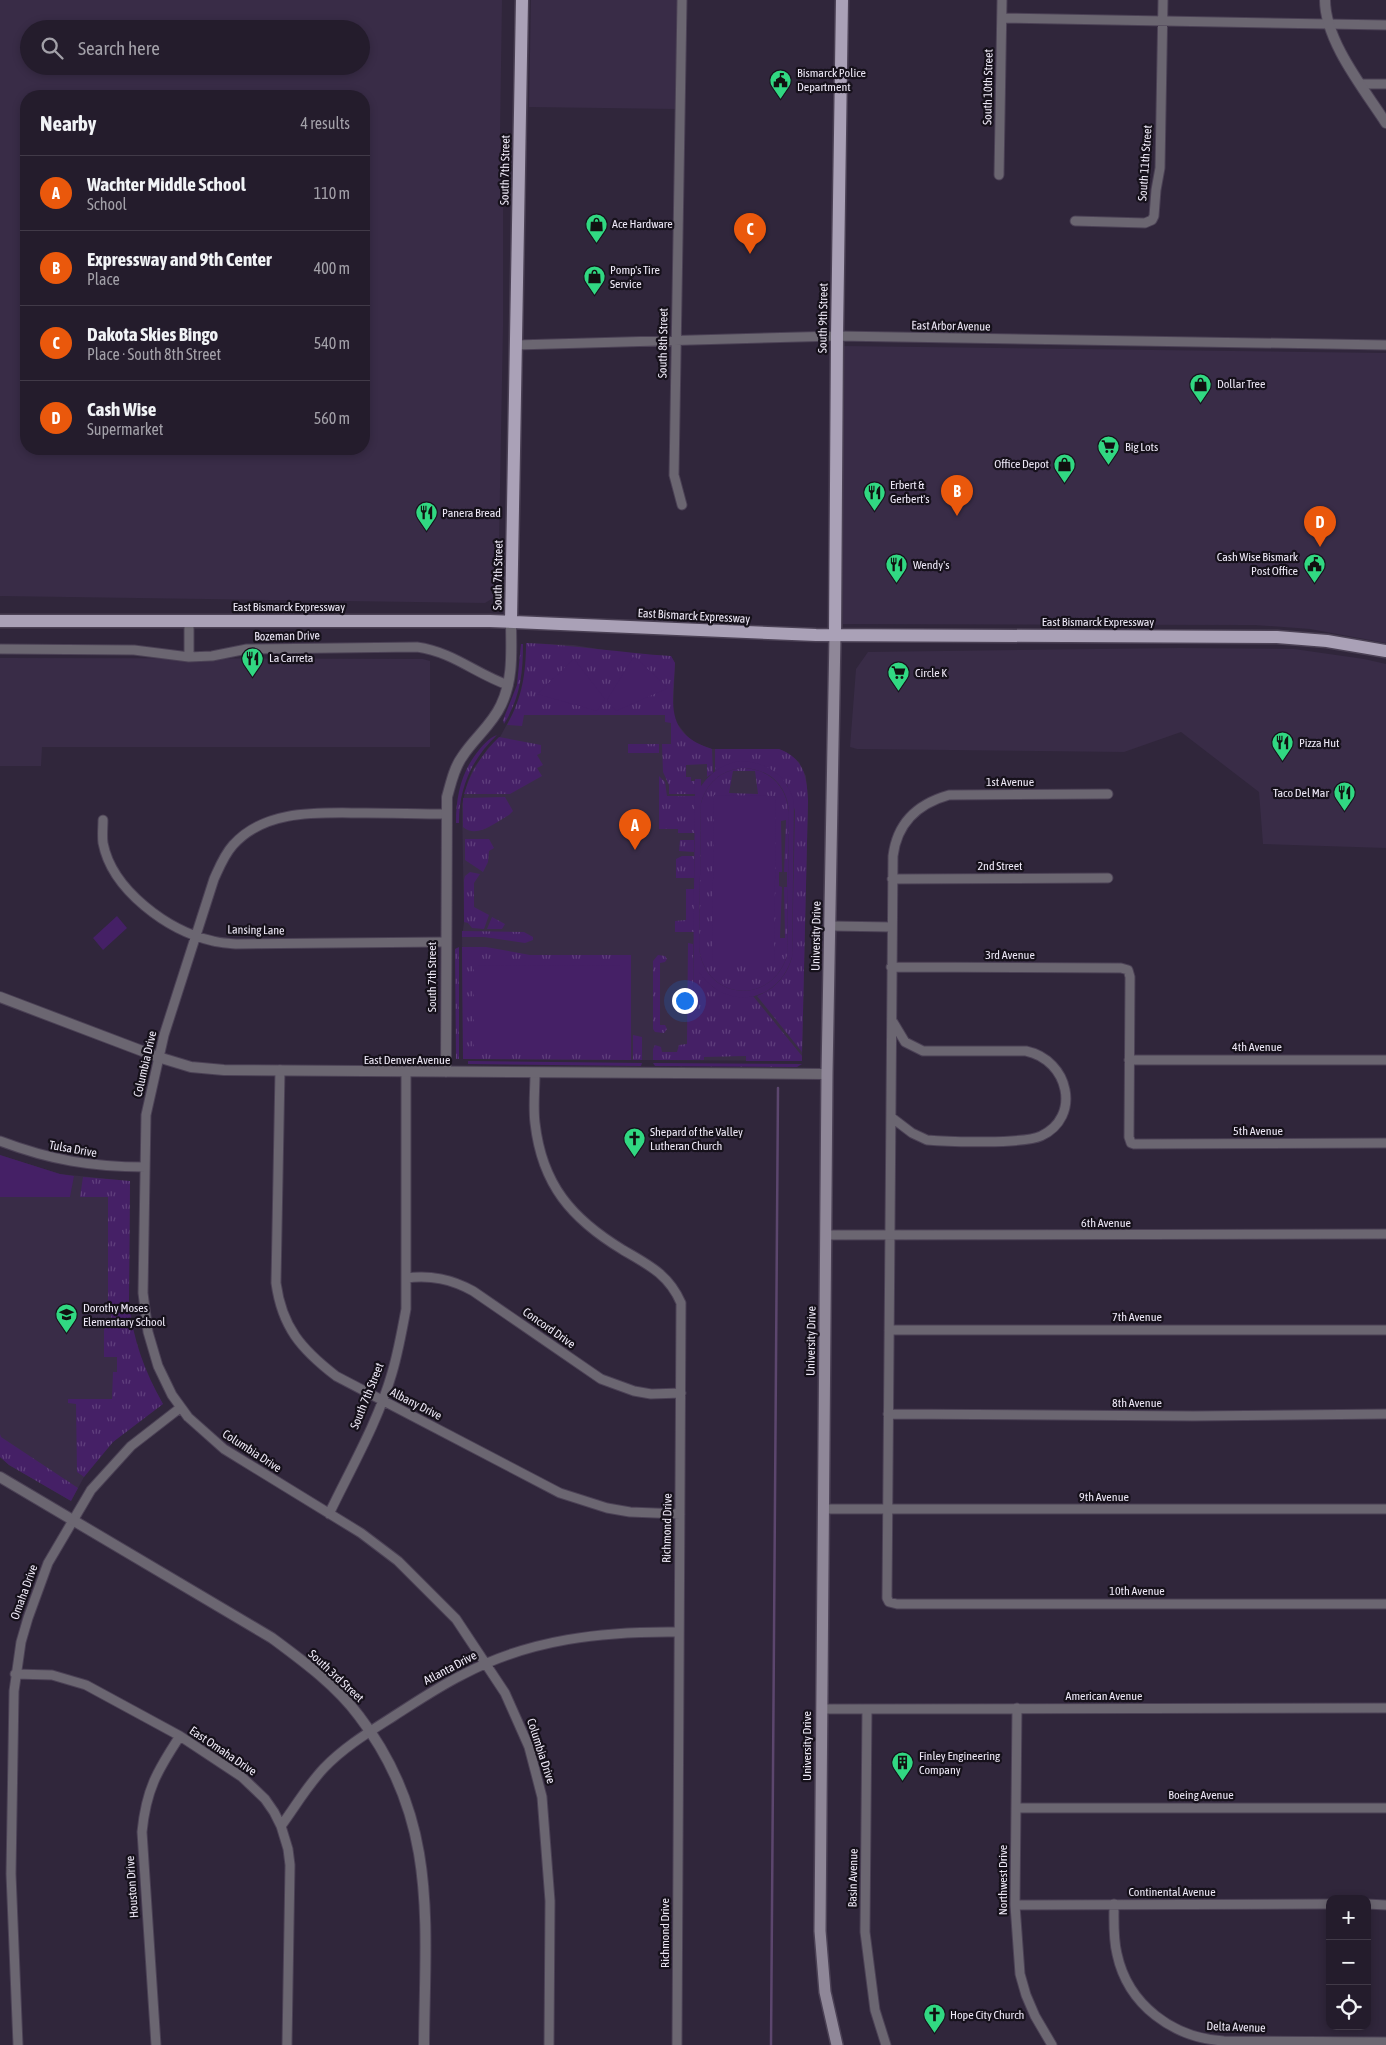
<!DOCTYPE html>
<meta charset="utf-8">
<style>
:root{--surface:#241c2c;--page:#302938;--text:#f1f3f6;--muted:#a3a1a9;--line:#413a48;--accent:#ea580c}
body{margin:0;font-family:"Asap Condensed",sans-serif;background:var(--page);color:var(--text)}
.controls{position:absolute;right:15px;bottom:15px;display:grid;overflow:hidden;border-radius:10px;box-shadow:0 2px 8px #0003}
.controls button{width:45px;height:45px;display:grid;place-items:center;padding:0;border:0;border-bottom:1px solid var(--line);background:var(--surface);color:var(--text);font:25px sans-serif}
.you{position:absolute;left:684px;top:1000px;width:18px;height:18px;margin:-12px;border:4px solid #fff;border-radius:50%;background:#1a73e8;box-shadow:0 0 0 8px #1a73e833}
.badge{display:grid;place-items:center;width:32px;height:32px;border-radius:50%;background:var(--accent);color:#fff;font-size:16px;font-weight:700}
.pin{position:absolute;translate:-50% -41px;filter:drop-shadow(0 1px 2px #0008)}
.pin::after{content:'';position:absolute;top:26px;width:18px;height:15px;background:inherit;clip-path:polygon(0 0,100% 0,50% 100%)}
.list{margin:0;padding:0;list-style:none}
h2{display:flex;justify-content:space-between;align-items:center;height:65px;margin:0;padding:0 20px;font-size:21px}
h2 small{font-size:16px;font-weight:400;color:var(--muted)}
.list li{display:grid;grid-template-columns:32px 1fr auto;gap:15px;align-items:center;box-sizing:border-box;height:75px;padding:0 20px;border-top:1px solid var(--line)}
.list b{display:block;font-size:19px;white-space:nowrap}
.list p{margin:0;font-size:16px;white-space:nowrap;color:var(--muted)}
.list em{font-size:16px;font-style:normal;color:var(--muted)}
.icon{flex:none;width:28px;height:28px;fill:none;stroke:currentColor;stroke-width:2;stroke-linecap:round;stroke-linejoin:round}
.map{position:relative;flex:none;width:1386px;height:2045px;overflow:hidden}
.search{position:absolute;background:var(--surface);box-shadow:0 2px 8px #0003;left:20px;top:20px;width:350px;height:55px;display:flex;align-items:center;gap:12px;box-sizing:border-box;padding:0 18px;border-radius:28px;color:var(--muted);font-size:19px}
.panel{position:absolute;background:var(--surface);box-shadow:0 2px 8px #0003;left:20px;top:90px;width:350px;height:365px;border-radius:20px}
.map>svg:first-child{display:block}
.built{fill:#392c47;fill-rule:evenodd}
.grass{fill:url(#grass-tufts);fill-rule:evenodd}
.green{fill:#452066;fill-rule:evenodd}
.lines{fill:none;stroke-linecap:round;stroke-linejoin:round}
.stream{stroke:#5c466e;stroke-width:2.5}
.minor-casing{stroke:#4b4155;stroke-width:11}
.tertiary-casing{stroke:#4b4155;stroke-width:12}
.secondary-casing{stroke:#4b4155;stroke-width:14}
.primary-casing{stroke:#4b4155;stroke-width:15}
.minor{stroke:#6b6671;stroke-width:9}
.tertiary{stroke:#6b6671;stroke-width:10}
.secondary{stroke:#8f8798;stroke-width:11}
.primary{stroke:#aaa1b7;stroke-width:12}
.labels{text-anchor:middle;stroke-width:4.5;stroke-linejoin:round;paint-order:stroke}
.poi-label{font-size:12px;fill:#eee9f7;stroke:#16111b;text-anchor:start}
.street-label{font-size:12px;fill:#eee9f7;stroke:#16111b}
</style>
<div class="map">
<svg width="1386" height="2045" viewBox="0 0 1386 2045">
<defs>
<pattern id="grass-tufts" width="24" height="20" patternUnits="userSpaceOnUse" patternTransform="scale(1.25)"><rect width="24" height="20" fill="#452066"/><path d="M3 7l-1-3M5 7V3M7 7l1-3M15 17l-1-3M17 17v-4M19 17l1-3" fill="none" stroke="#60407d"/></pattern>
</defs>
<rect width="100%" height="100%" fill="#30263b"/>
<path class="built" d="M0,0H502L500,135L503,164V327L498,595L485,603L0,596ZM29,29H361V66H29ZM26,96H364V449H26Z
M531,0H678L676,109L529,107Z
M842,346L1386,353V643L1310,629L1255,625L843,624Z
M526,643L574,645L630,654L671,656L675,663L673,712L676,722L688,737L696,743L712,749H779L786,752L799,762L806,776L808,801L802,1061L463,1059L462,937L464,922L462,804L468,781L473,769L489,747L500,737L520,700L526,672Z
M1180,648L1294,649L1364,659L1386,664V848L1263,844L1259,792L1181,732L1124,752L857,749L850,747L856,669L868,652Z
M0,658L423,659L430,661V747H42L41,766H0Z
M0,1155L60,1174L130,1181L129,1303L131,1321L137,1347L148,1376L163,1404L131,1426L102,1452L84,1477L71,1501L9,1465L0,1457Z"/>
<path class="grass" d="M526,643C575,645 623,653 671,656L675,663C673,704 664,734 712,749L713,773L707,777V764L686,765V777H691V781H695V794H669V785L663,772L662,744H671V723L665,722V715H524L522,726L507,725C522,698 526,674 526,643Z
M521,644H523C523,674 520,698 504,724L503,720L517,685Z
M497,735C471,760 459,788 459,823H456C456,796 461,772 479,750C484,744 489,738 497,735Z
M499,737L541,745V753L537,755L543,765L537,768L542,776L510,794H464C471,771 482,754 499,737Z
M628,744H659V753H628Z
M715,749H779C804,758 807,777 808,801L802,1052L757,996C775,989 787,976 792,957L795,811L787,785C756,765 752,753 715,771Z
M741,768C768,768 786,784 789,812L787,956C771,1007 704,1000 699,947L701,803C707,783 720,771 741,768ZM733,771H755L758,794L729,793ZM786,820L784,872H787V887H784L785,938H780L782,887L779,886V872H782L781,821Z
M659,776L665,782L667,796H695V833H678V829H659Z
M505,797L513,811L509,815C496,822 477,839 463,827V798Z
M465,839H489L494,848L489,851L488,862L483,872L465,860Z
M680,840H694V852L679,851Z
M682,856H694V878H676V859Z
M470,872L480,874L474,883V907L489,915L484,929L472,928L468,923L464,922V880L465,876Z
M686,889H694V932H675V921L686,920Z
M492,917L505,924L502,929H487Z
M462,931L524,932L533,937V940L525,943L484,937H462Z
M688,943L693,944V998H698L699,970L713,987L747,997L753,996L802,1056V1061H746V1056L704,1057V1060H653V1049L655,1045L661,1047L662,1052H677L679,1045L687,1044Z
M459,947V1059H456L455,949Z
M462,947H486L530,955H631V1060L463,1059Z
M658,955L665,956L667,959L665,962L660,963V1025H665L667,1029L664,1033L655,1032L653,1029V961Z
M633,1035L642,1037V1060H633Z
M468,1061L642,1063L641,1066L468,1064Z
M653,1063L802,1064L797,1067L655,1066Z
M83,1177L130,1181L129,1303C133,1340 145,1372 163,1404L113,1442L84,1477L77,1472L76,1404L68,1403V1399H112L113,1372H117V1357H104V1329L111,1324V1302L108,1300V1197H80Z
M0,1434L1,1437L78,1488L71,1501L9,1465L0,1457Z"/>
<path class="green" d="M634,656L668,688L616,711L607,700Z
M574,659L605,699L597,711L537,694Z
M740,761C768,762 787,776 794,802L792,957C779,1003 726,1012 699,972V998H693L695,779H701V786C711,772 723,764 740,761ZM741,768C768,768 787,784 789,812L787,956C771,1007 704,1000 699,947L701,803C707,783 720,771 741,768Z
M714,795L776,796L774,963H712Z
M117,916L127,928L103,950L93,938Z
M626,965V1049H474V966Z
M0,1155L60,1174L74,1176L70,1197H0Z"/>
<g class="lines">
<path class="stream" d="M771,2045L778,1088"/>
<defs>
<path id="minor" d="M682,0L674,475L682,505
M1002,18L1386,25
M1361,84H1386
M999,175L1002,0
M1075,221L1145,223L1152,220L1154,216L1156,190L1160,168L1163,0
M516,345L837,336L1386,345
M189,621V657
M0,649L134,650L189,657L212,656L247,649L417,647C453,652 476,674 508,685
M1108,794L949,795C917,804 897,823 893,856L887,1598L889,1602L897,1604H1386
M446,814C419,814 393,813 366,813C321,813 266,808 233,845C224,855 219,868 214,879L164,1035L146,1115L143,1293L148,1332L158,1366L172,1395L188,1417L224,1449L361,1533L398,1561L456,1619L505,1693L529,1747L542,1797L550,1901L549,2045
M103,820C103,827 102,835 103,843C112,890 168,931 213,941C220,943 228,943 236,944L445,942
M892,879L1108,878
M830,926L892,927
M891,967L1121,968L1128,970L1130,977L1129,1137L1131,1143L1134,1144L1386,1143
M1129,1060H1386
M280,1070L276,1283C282,1327 301,1349 336,1376L560,1493L607,1508L630,1512L680,1514
M535,1073C535,1090 533,1107 535,1123C542,1185 572,1219 623,1250C649,1265 669,1275 681,1303L677,2045
M891,1117L912,1133L927,1140C948,1142 1024,1144 1041,1136C1082,1117 1069,1060 1026,1051H923L905,1042L893,1022
M0,1141C50,1160 92,1167 145,1167
M826,1235L1386,1234
M406,1278C431,1275 451,1279 473,1291L601,1379L634,1391L651,1394L681,1393
M889,1330H1386
M888,1414L1193,1416L1386,1414
M823,1509H1386
M329,1514C351,1468 378,1422 392,1373C398,1353 402,1331 406,1309V1072
M15,1674L52,1675L86,1685L180,1736L242,1777L265,1799L274,1812L281,1826L288,1849L290,1865L287,2045
M1017,1708L1015,1905L1020,1974L1026,1995L1035,2016L1052,2045
M822,1709L1386,1708
M867,1709L865,1932L875,2010L886,2045
M1016,1808H1386
M281,1826C295,1807 307,1786 324,1768C344,1747 369,1732 394,1716C416,1702 438,1687 462,1675C529,1639 604,1631 679,1632
M1114,1904C1114,1921 1113,1938 1117,1954C1128,2005 1173,2038 1224,2041L1386,2042
M1367,1904L1386,1905
M1015,1905L1330,1904
M18,2045L11,1874L14,1691L21,1642L28,1618L48,1563L91,1490L131,1446L180,1408
M156,2045L142,1832C146,1790 157,1771 180,1736"/>
<path id="tertiary" d="M1325,0C1325,41 1364,89 1386,123
M0,997L158,1057L191,1067L224,1070L827,1074
M446,1072L447,797C451,783 454,768 462,757C474,738 492,725 501,705C514,678 511,649 511,621
M0,1477L272,1638C303,1661 336,1685 359,1716C439,1820 425,1922 424,2045"/>
<path id="secondary" d="M835,635L827,1074L820,1931L825,1992L837,2045"/>
<path id="primary" d="M0,621H490L816,635L1277,637L1327,641L1386,651
M511,621L522,0
M835,635L837,336L842,0"/>
</defs>
<use href="#minor" class="minor-casing"/>
<use href="#tertiary" class="tertiary-casing"/>
<use href="#secondary" class="secondary-casing"/>
<use href="#primary" class="primary-casing"/>
<use href="#minor" class="minor"/>
<use href="#tertiary" class="tertiary"/>
<use href="#secondary" class="secondary"/>
<use href="#primary" class="primary"/>
</g>
<defs>
<symbol id="civic-pin" viewBox="-11 -11 22 30"><path d="M0 17L-7.5 6A9.5 9.5 0 1 1 7.5 6Z" fill="#31d882" stroke="#16111b"/><path d="M-.6-6.5H3V-4.5H.6V-3L4-1V1h2V6H-6V1h2V-1L-.6-3ZM-1.2 2.5V6h2.4V2.5Z" fill="#111"/></symbol>
<symbol id="shop-pin" viewBox="-11 -11 22 30"><path d="M0 17L-7.5 6A9.5 9.5 0 1 1 7.5 6Z" fill="#31d882" stroke="#16111b"/><path d="M-5-2.5h2.3a2.7 3.5 0 0 1 5.4 0H5L5.5 6h-11ZM-1.5-2.5h3a1.5 2.3 0 0 0-3 0Z" fill="#111"/></symbol>
<symbol id="supermarket-pin" viewBox="-11 -11 22 30"><path d="M0 17L-7.5 6A9.5 9.5 0 1 1 7.5 6Z" fill="#31d882" stroke="#16111b"/><path d="M-6-5.5h2.5l.6 2H6L4.5 2H-2.5L-4.4-4H-6ZM-1.5 3.2a1.3 1.3 0 1 0 .1 0ZM3 3.2a1.3 1.3 0 1 0 .1 0Z" fill="#111"/></symbol>
<symbol id="restaurant-pin" viewBox="-11 -11 22 30"><path d="M0 17L-7.5 6A9.5 9.5 0 1 1 7.5 6Z" fill="#31d882" stroke="#16111b"/><path d="M-5-6h1v4h1v-4h1v4h1v-4h1v5L-1.5 .5V6h-2V.5L-5-1ZM5-6V6H3V1.5H1.5Q1.5-4 5-6Z" fill="#111"/></symbol>
<symbol id="church-pin" viewBox="-11 -11 22 30"><path d="M0 17L-7.5 6A9.5 9.5 0 1 1 7.5 6Z" fill="#31d882" stroke="#16111b"/><path d="M-1.2-6h2.4v3.5h3.3v2.4h-3.3V6h-2.4V-.1h-3.3v-2.4h3.3Z" fill="#111"/></symbol>
<symbol id="school-pin" viewBox="-11 -11 22 30"><path d="M0 17L-7.5 6A9.5 9.5 0 1 1 7.5 6Z" fill="#31d882" stroke="#16111b"/><path d="M0-5L7-2L0 1L-7-2ZM-4 1L0 2.5L4 1V4Q0 6-4 4Z" fill="#111"/></symbol>
<symbol id="building-pin" viewBox="-11 -11 22 30"><path d="M0 17L-7.5 6A9.5 9.5 0 1 1 7.5 6Z" fill="#31d882" stroke="#16111b"/><path d="M-4-6H4V6H1V3H-1V6H-4ZM-2.5-4.3h1.7v1.8h-1.7ZM.8-4.3h1.7v1.8H.8ZM-2.5-1h1.7V.8h-1.7ZM.8-1h1.7V.8H.8Z" fill="#111"/></symbol>
</defs>
<g fill-rule="evenodd">
<use href="#civic-pin" x="768" y="68" width="25" height="34"/>
<use href="#shop-pin" x="584" y="212" width="25" height="34"/>
<use href="#shop-pin" x="582" y="264" width="25" height="34"/>
<use href="#shop-pin" x="1188" y="372" width="25" height="34"/>
<use href="#supermarket-pin" x="1096" y="434" width="25" height="34"/>
<use href="#shop-pin" x="1052" y="452" width="25" height="34"/>
<use href="#restaurant-pin" x="862" y="480" width="25" height="34"/>
<use href="#restaurant-pin" x="414" y="500" width="25" height="34"/>
<use href="#civic-pin" x="1302" y="552" width="25" height="34"/>
<use href="#restaurant-pin" x="884" y="552" width="25" height="34"/>
<use href="#restaurant-pin" x="240" y="646" width="25" height="34"/>
<use href="#supermarket-pin" x="886" y="660" width="25" height="34"/>
<use href="#restaurant-pin" x="1270" y="730" width="25" height="34"/>
<use href="#restaurant-pin" x="1332" y="780" width="25" height="34"/>
<use href="#church-pin" x="622" y="1126" width="25" height="34"/>
<use href="#school-pin" x="54" y="1302" width="25" height="34"/>
<use href="#building-pin" x="890" y="1750" width="25" height="34"/>
<use href="#church-pin" x="922" y="2002" width="25" height="34"/>
</g>
<g class="labels">
<g class="poi-label">
<text x="797" y="77">Bismarck Police<tspan x="797" dy="14">Department</tspan></text>
<text x="612" y="228">Ace Hardware</text>
<text x="610" y="274">Pomp's Tire<tspan x="610" dy="14">Service</tspan></text>
<text x="1217" y="388">Dollar Tree</text>
<text x="1125" y="451">Big Lots</text>
<text x="1049" y="468" text-anchor="end">Office Depot</text>
<text x="890" y="489">Erbert &amp;<tspan x="890" dy="14">Gerbert's</tspan></text>
<text x="442" y="517">Panera Bread</text>
<text x="1298" y="561" text-anchor="end">Cash Wise Bismark<tspan x="1298" dy="14">Post Office</tspan></text>
<text x="913" y="569">Wendy's</text>
<text x="269" y="662">La Carreta</text>
<text x="915" y="677">Circle K</text>
<text x="1299" y="747">Pizza Hut</text>
<text x="1329" y="797" text-anchor="end">Taco Del Mar</text>
<text x="650" y="1136">Shepard of the Valley<tspan x="650" dy="14">Lutheran Church</tspan></text>
<text x="83" y="1312">Dorothy Moses<tspan x="83" dy="14">Elementary School</tspan></text>
<text x="919" y="1760">Finley Engineering<tspan x="919" dy="14">Company</tspan></text>
<text x="950" y="2019">Hope City Church</text>
</g>
<g class="street-label">
<text transform="translate(988 87) rotate(-89)" y="4">South 10th Street</text>
<text transform="translate(1145 163) rotate(-86)" y="4">South 11th Street</text>
<text transform="translate(505 170) rotate(-89)" y="4">South 7th Street</text>
<text transform="translate(823 318) rotate(-89)" y="4">South 9th Street</text>
<text transform="translate(951 326) rotate(1)" y="4">East Arbor Avenue</text>
<text transform="translate(663 343) rotate(-89)" y="4">South 8th Street</text>
<text transform="translate(498 575) rotate(-89)" y="4">South 7th Street</text>
<text x="289" y="611">East Bismarck Expressway</text>
<text transform="translate(694 616) rotate(3)" y="4">East Bismarck Expressway</text>
<text x="1098" y="626">East Bismarck Expressway</text>
<text transform="translate(287 636) rotate(-1)" y="4">Bozeman Drive</text>
<text x="1010" y="786">1st Avenue</text>
<text x="1000" y="870">2nd Street</text>
<text transform="translate(256 930) rotate(1)" y="4">Lansing Lane</text>
<text transform="translate(816 936) rotate(-89)" y="4">University Drive</text>
<text x="1010" y="959">3rd Avenue</text>
<text transform="translate(432 977) rotate(-90)" y="4">South 7th Street</text>
<text x="1257" y="1051">4th Avenue</text>
<text x="407" y="1064">East Denver Avenue</text>
<text transform="translate(145 1064) rotate(-77)" y="4">Columbia Drive</text>
<text x="1258" y="1135">5th Avenue</text>
<text transform="translate(73 1149) rotate(10)" y="4">Tulsa Drive</text>
<text x="1106" y="1227">6th Avenue</text>
<text x="1137" y="1321">7th Avenue</text>
<text transform="translate(549 1328) rotate(35)" y="4">Concord Drive</text>
<text transform="translate(811 1341) rotate(-89)" y="4">University Drive</text>
<text transform="translate(367 1396) rotate(-68)" y="4">South 7th Street</text>
<text x="1137" y="1407">8th Avenue</text>
<text transform="translate(416 1404) rotate(27)" y="4">Albany Drive</text>
<text transform="translate(252 1451) rotate(33)" y="4">Columbia Drive</text>
<text x="1104" y="1501">9th Avenue</text>
<text transform="translate(667 1528) rotate(-89)" y="4">Richmond Drive</text>
<text x="1137" y="1595">10th Avenue</text>
<text transform="translate(24 1592) rotate(-70)" y="4">Omaha Drive</text>
<text transform="translate(450 1668) rotate(-28)" y="4">Atlanta Drive</text>
<text transform="translate(336 1676) rotate(43)" y="4">South 3rd Street</text>
<text x="1104" y="1700">American Avenue</text>
<text transform="translate(807 1746) rotate(-90)" y="4">University Drive</text>
<text transform="translate(223 1751) rotate(34)" y="4">East Omaha Drive</text>
<text transform="translate(541 1751) rotate(72)" y="4">Columbia Drive</text>
<text x="1201" y="1799">Boeing Avenue</text>
<text transform="translate(853 1878) rotate(-89)" y="4">Basin Avenue</text>
<text transform="translate(1003 1880) rotate(-90)" y="4">Northwest Drive</text>
<text transform="translate(132 1887) rotate(-94)" y="4">Houston Drive</text>
<text x="1172" y="1896">Continental Avenue</text>
<text transform="translate(665 1933) rotate(-90)" y="4">Richmond Drive</text>
<text transform="translate(1236 2027) rotate(2)" y="4">Delta Avenue</text>
</g>
</g>
</svg>
<div class="controls">
<button>+</button>
<button>−</button>
<button><svg class="icon" aria-label="locate" viewBox="0 0 24 24"><circle cx="12" cy="12" r="6"/><path d="M12 2v4M12 18v4M2 12h4M18 12h4"/></svg></button>
</div>
<div class="you"></div>
<div class="pin badge" style="left:635px;top:850px">A</div>
<div class="pin badge" style="left:957px;top:516px">B</div>
<div class="pin badge" style="left:750px;top:254px">C</div>
<div class="pin badge" style="left:1320px;top:547px">D</div>
<div class="search"><svg class="icon" aria-label="search" viewBox="0 0 24 24"><circle cx="10" cy="10" r="6"/><path d="M15 15l6 6"/></svg>Search here</div>
<section class="panel">
<h2>Nearby<small>4 results</small></h2>
<ul class="list">
<li><span class="badge">A</span><div><b>Wachter Middle School</b><p>School</p></div><em>110 m</em></li>
<li><span class="badge">B</span><div><b>Expressway and 9th Center</b><p>Place</p></div><em>400 m</em></li>
<li><span class="badge">C</span><div><b>Dakota Skies Bingo</b><p>Place · South 8th Street</p></div><em>540 m</em></li>
<li><span class="badge">D</span><div><b>Cash Wise</b><p>Supermarket</p></div><em>560 m</em></li>
</ul>
</section>
</div>
